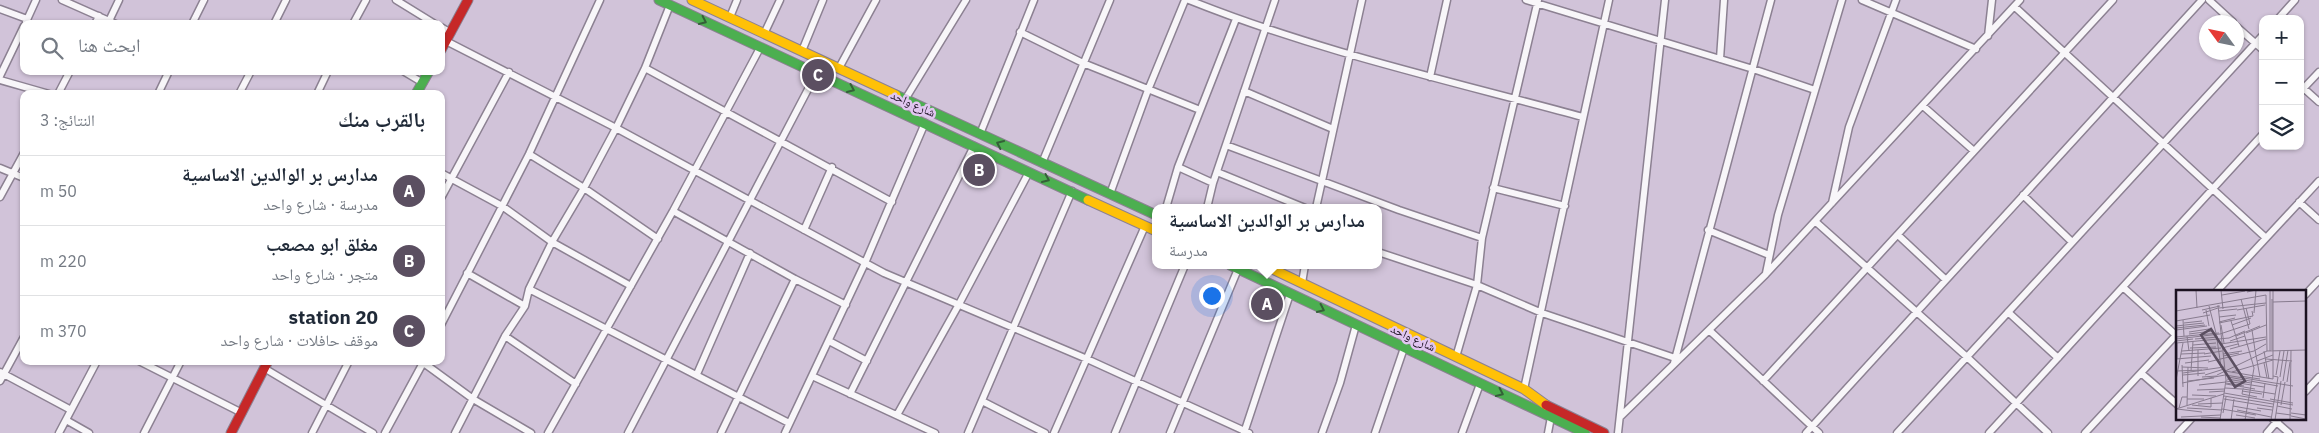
<!DOCTYPE html>
<html lang="ar">
<meta charset="utf-8">
<style>
:root{--surface:#fff;--page:#f6f6f7;--text:#1f2937;--muted:#747a83;--line:#e0e1e3;--accent:#5b4f61}
body{margin:0;font-family:"IBM Plex Sans","Noto Naskh Arabic",sans-serif;background:var(--page);color:var(--text);direction:rtl}
.controls{position:absolute;right:15px;top:15px;display:grid;overflow:hidden;border-radius:10px;box-shadow:0 1px 4px #0004}
.controls button{width:45px;height:45px;display:grid;place-items:center;padding:0;border:0;border-bottom:1px solid var(--line);background:var(--surface);color:var(--text);font:25px sans-serif}
.compass{position:absolute;left:2199px;top:15px;width:45px;height:45px;border-radius:50%;background:var(--surface);box-shadow:0 1px 4px #0004;rotate:303deg}
.you{position:absolute;left:1211px;top:295px;width:18px;height:18px;margin:-12px;border:4px solid #fff;border-radius:50%;background:#1a73e8;box-shadow:0 0 0 8px #1a73e833}
.badge{display:grid;place-items:center;width:32px;height:32px;border-radius:50%;background:var(--accent);color:#fff;font-size:16px;font-weight:700}
.pin{position:absolute;translate:-50% -50%;border:2px solid #fff;box-shadow:0 1px 5px #0006}
.popup{position:absolute;left:1152px;top:204px;width:230px;height:65px;box-sizing:border-box;display:grid;place-content:center;border-radius:10px;background:var(--surface);filter:drop-shadow(0 1px 4px #0005);font-size:16px;white-space:nowrap;color:var(--muted)}
.popup b{font-size:19px;color:var(--text)}
.popup::after{content:'';position:absolute;left:50%;top:100%;margin-left:-10px;border:10px solid transparent;border-top-color:var(--surface)}
.list{margin:0;padding:0;list-style:none}
h2{display:flex;justify-content:space-between;align-items:center;height:65px;margin:0;padding:0 20px;font-size:21px}
h2 small{font-size:16px;font-weight:400;color:var(--muted)}
.list li{display:grid;grid-template-columns:32px 1fr auto;gap:15px;align-items:center;box-sizing:border-box;height:70px;padding:0 20px;border-top:1px solid var(--line)}
.list b{display:block;font-size:19px;white-space:nowrap}
.list p{margin:0;font-size:16px;white-space:nowrap;color:var(--muted)}
.list em{font-size:16px;font-style:normal;color:var(--muted)}
.icon{flex:none;width:28px;height:28px;fill:none;stroke:currentColor;stroke-width:2;stroke-linecap:round;stroke-linejoin:round}
.map{position:relative;flex:none;width:2319px;height:433px;overflow:hidden;direction:ltr}
.search{position:absolute;background:var(--surface);box-shadow:0 1px 4px #0004;left:20px;top:20px;width:425px;height:55px;display:flex;align-items:center;gap:12px;box-sizing:border-box;padding:0 18px;border-radius:10px;color:var(--muted);font-size:19px}
.panel{position:absolute;background:var(--surface);box-shadow:0 1px 4px #0004;left:20px;top:90px;width:425px;height:275px;border-radius:10px;direction:rtl}
.map>svg:first-child{display:block}
.lines{fill:none;stroke-linecap:round;stroke-linejoin:round}
.street-casing{stroke:#8c8192;stroke-width:9}
.fast-casing{stroke:#8c8192;stroke-width:11}
.slow-casing{stroke:#8c8192;stroke-width:11}
.jam-casing{stroke:#8c8192;stroke-width:11}
.street{stroke:#f8f6f9;stroke-width:6}
.fast{stroke:#4caf50;stroke-width:9}
.slow{stroke:#ffc107;stroke-width:9}
.jam{stroke:#c62828;stroke-width:9}
.oneway{stroke:#346038}
.labels{text-anchor:middle;stroke-width:5;stroke-linejoin:round;paint-order:stroke}
.street-label{font-size:12px;fill:#1b1120;stroke:#e1c6f0}
.inset-road{fill:none;stroke:#887c8f;stroke-width:1}
.view{fill:#5b4f61;fill-opacity:0.15;stroke:#5b4f61;stroke-width:2.5}
.inset-edge{fill:none;stroke:#1b1120;stroke-width:2.5}
</style>
<div class="map">
<svg width="2319" height="433" viewBox="0 0 2319 433">
<rect width="100%" height="100%" fill="#d1c3d9"/>
<g class="lines">
<defs>
<path id="street" d="M62,0L116,24
M396,0L435,24
M1189,0C1316,51 1451,81 1583,117
M1526,0L1753,69L1815,90
M1862,0L1976,49
M2209,0L2233,22
M2015,7L2266,238
M0,9L27,19
M730,17L737,0
M2278,19L2295,0
M109,21L119,0
M26,22L36,0
M95,24L99,16
M192,24L204,0
M274,24L286,0
M353,24L366,0
M2236,26L2263,50
M441,27L451,33
M1020,32L1083,63L1200,110
M764,34L780,0
M1988,36L1992,0
M446,41L616,128L884,273L1087,359L1249,433
M802,51L823,0
M1720,59L1724,0
M645,68L892,202
M839,68L876,0
M403,71L423,83
M0,76L24,26
M1430,77L1447,0
M0,80L49,94
M2300,85L2319,102
M1244,91L1333,129
M2300,92L2319,72
M58,94L70,71
M158,94L169,71
M239,94L251,71
M317,94L328,71
M906,98L966,0
M1923,106L1974,151
M980,134L1034,0
M1226,145L1399,210L1482,238
M529,154L584,188L658,239
M1042,163L1110,0
M1178,167L1213,183
M0,168L24,178
M1217,172L1305,208
M441,173L502,206L552,242L631,286
M1493,188L1565,206
M1110,194L1148,90L1185,0
M2023,195L2071,241
M0,197L24,153
M441,198L509,72
M2299,202L2319,220
M1832,203L1849,127L1896,0
M1166,208L1178,167L1236,19
M1207,208L1213,183L1275,0
M1316,208L1362,0
M673,211L795,279L846,305
M1816,222L1967,357L2048,433
M804,230L832,167
M1708,230L1769,255
M1898,235L1945,279
M1378,252L1477,285L1542,313L1675,358
M467,273L525,306
M1766,273L1778,215L1842,0
M1302,283L1305,265
M2124,288L2178,337
M529,289L789,423
M2216,292L2319,181
M2305,295L2319,280
M2008,312L2058,358
M441,325L529,154L600,0
M1709,330L1819,433
M505,336L576,384
M829,341L867,361
M1456,357L1477,285L1482,238L1538,0
M139,361L242,413
M421,361L473,399L531,433
M1674,363L1771,0
M264,368L373,433
M0,372L71,410
M2141,373L2178,405
M697,374L750,253
M812,376L935,433
M0,381L24,337
M1763,381L2113,0
M1524,389L1609,0
M2305,392L2319,377
M850,394L974,146
M982,401L1045,433
M897,415L958,306L1029,172
M1620,417L1766,274L2020,0
M2273,419L2289,433
M66,420L89,433
M59,433L97,361
M144,433L181,361
M312,433L349,361
M385,433L424,361
M455,433L505,336L525,306L529,289L552,242L584,188L616,128L645,68L670,5
M548,433L673,211L760,48
M628,433L816,74
M721,433L795,279
M785,433L865,263L925,123
M968,433L1072,191
M1054,433L1145,226
M1115,433L1185,265
M1170,433L1238,269
M1244,433L1290,294
M1322,433L1340,383L1356,325
M1375,433L1404,348
M1462,433L1480,384
M1548,433L1551,417
M1618,433L1665,0
M1806,433L2202,0
M1897,433L2263,35
M1989,433L2263,134
M2085,433L2178,333
M2178,433L2191,419
M2267,433L2279,419"/>
<path id="fast" d="M659,0L1088,200
M416,94L429,71
M896,95L1156,215
M1230,265L1585,433"/>
<path id="slow" d="M692,0L896,95
M1088,200L1156,231
M1264,265L1524,389L1546,405"/>
<path id="jam" d="M441,50L468,0
M1546,405L1604,433
M231,433L268,361"/>
</defs>
<use href="#street" class="street-casing"/>
<use href="#fast" class="fast-casing"/>
<use href="#slow" class="slow-casing"/>
<use href="#jam" class="jam-casing"/>
<use href="#street" class="street"/>
<use href="#fast" class="fast"/>
<use href="#slow" class="slow"/>
<use href="#jam" class="jam"/>
</g>
<defs><path id="oneway-chevron" d="M-2-3.5L2.5 0L-2 3.5" fill="none" stroke-width="1.6" stroke-linecap="round" stroke-linejoin="round" transform="scale(1.25)"/></defs>
<g class="oneway">
<use href="#oneway-chevron" transform="translate(703 21) rotate(25)"/>
<use href="#oneway-chevron" transform="translate(851 89) rotate(24)"/>
<use href="#oneway-chevron" transform="translate(1000 144) rotate(-155)"/>
<use href="#oneway-chevron" transform="translate(1046 179) rotate(24)"/>
<use href="#oneway-chevron" transform="translate(1321 309) rotate(25)"/>
<use href="#oneway-chevron" transform="translate(1500 393) rotate(25)"/>
</g>
<g class="labels">
<g class="street-label">
<text transform="translate(913 104) rotate(24)" y="4">شارع واحد</text>
<text transform="translate(1413 338) rotate(25)" y="4">شارع واحد</text>
</g>
</g>
<g transform="translate(2176 290)">
<rect width="130" height="130" fill="#d1c3d9"/>
<path class="inset-road" d="M20,0L21,18M45,0L47,19M94,0V61M71,2L80,0L78,23M46,5L69,1M65,9L73,39M96,9V60M97,12L130,11M42,15L50,90L44,130M33,16L41,47M43,18L90,13M70,18L74,34M26,20L44,16M30,20L33,36M61,20L89,15M0,21L90,5L91,61L130,60M43,21L61,19M27,23L42,18M43,27L60,25M7,30L8,46M0,31L34,25M55,31L63,56M43,32L59,28M8,33L26,31M43,33L77,26L76,21M45,35L48,53M56,35L75,28M0,36L28,33M0,38L29,35M0,40L31,36M76,40L79,60M13,42L33,39M68,43L78,78L69,130M70,43L90,35M13,44L36,41M44,44L74,34M11,46L13,61M60,46L84,36M0,47L43,43M0,49L44,44M19,49L42,47M41,49L45,77M0,51L17,49M54,51L69,46M0,53L53,48L69,41M1,53V69M45,54L90,47M17,55L40,53M14,58L40,57M46,58L62,54M54,59L90,49M22,60V86M79,60L84,87M6,61L45,58M88,61L93,89M5,64L29,63M28,64L46,61M47,64L66,61M47,66L63,63M0,69L35,66M90,69L116,71M81,71L97,65M32,72L78,61L90,54M9,73L33,70M88,73L91,88M6,75L7,97M6,77L32,78M0,81L26,80M15,81L17,51M49,81L97,89V0M56,82L97,70M7,83L48,77M7,85L29,83M29,85L48,79M41,85L91,61M49,85L117,96M100,85L104,61M64,86L84,89M26,87L41,86M52,87L102,96M104,87L108,61M51,89L75,93M0,90L7,53M12,91L38,88M50,91L88,97M107,91L112,60M111,92L114,72M6,93L49,85M50,93L68,96M50,94L79,99M23,95L50,92M49,98L66,99M67,98L66,104L81,107M67,99L99,104M21,100L49,99M66,101L86,104M33,102L49,101M48,103L117,115M16,105L40,106M48,106L97,114M87,108L89,93M11,109H28M48,109L97,117M94,109L117,113M22,114L47,113M11,115L12,77M16,115L35,117V108M105,115L109,92M57,116L85,121M101,116L116,119M3,118L6,107H11M11,118L46,120M81,118L96,120M0,119L48,104M1,119L26,122M46,119L80,125M61,120L95,127M47,123L50,107M100,123L115,125M115,123L130,125M60,125L79,128M115,126L130,129M5,127L45,125M25,127L44,128M55,130L58,109M95,130L102,87L97,86M99,130L105,91M114,130L115,60"/>
<path class="view" d="M35,39L69,91L59,97L25,45Z"/>
<rect width="130" height="130" class="inset-edge"/>
</g>
</svg>
<div class="controls">
<button>+</button>
<button>−</button>
<button><svg class="icon" aria-label="layers" viewBox="0 0 24 24"><path d="M12 4l9 5-9 5-9-5zM3 14l9 5 9-5"/></svg></button>
</div>
<svg class="compass" viewBox="-18 -18 36 36"><path d="M0-13l5 13h-10z" fill="#e53935"/><path d="M0 13l5-13h-10z" fill="#747a83"/></svg>
<div class="you"></div>
<div class="pin badge" style="left:1267px;top:304px">A</div>
<div class="popup"><b>مدارس بر الوالدين الاساسية</b>مدرسة</div>
<div class="pin badge" style="left:979px;top:170px">B</div>
<div class="pin badge" style="left:818px;top:75px">C</div>
<div class="search"><svg class="icon" aria-label="search" viewBox="0 0 24 24"><circle cx="10" cy="10" r="6"/><path d="M15 15l6 6"/></svg>ابحث هنا</div>
<section class="panel">
<h2>بالقرب منك<small>النتائج: 3</small></h2>
<ul class="list">
<li><span class="badge">A</span><div><b>مدارس بر الوالدين الاساسية</b><p>مدرسة · شارع واحد</p></div><em>50 m</em></li>
<li><span class="badge">B</span><div><b>مغلق ابو مصعب</b><p>متجر · شارع واحد</p></div><em>220 m</em></li>
<li><span class="badge">C</span><div><b>station 20</b><p>موقف حافلات · شارع واحد</p></div><em>370 m</em></li>
</ul>
</section>
</div>
